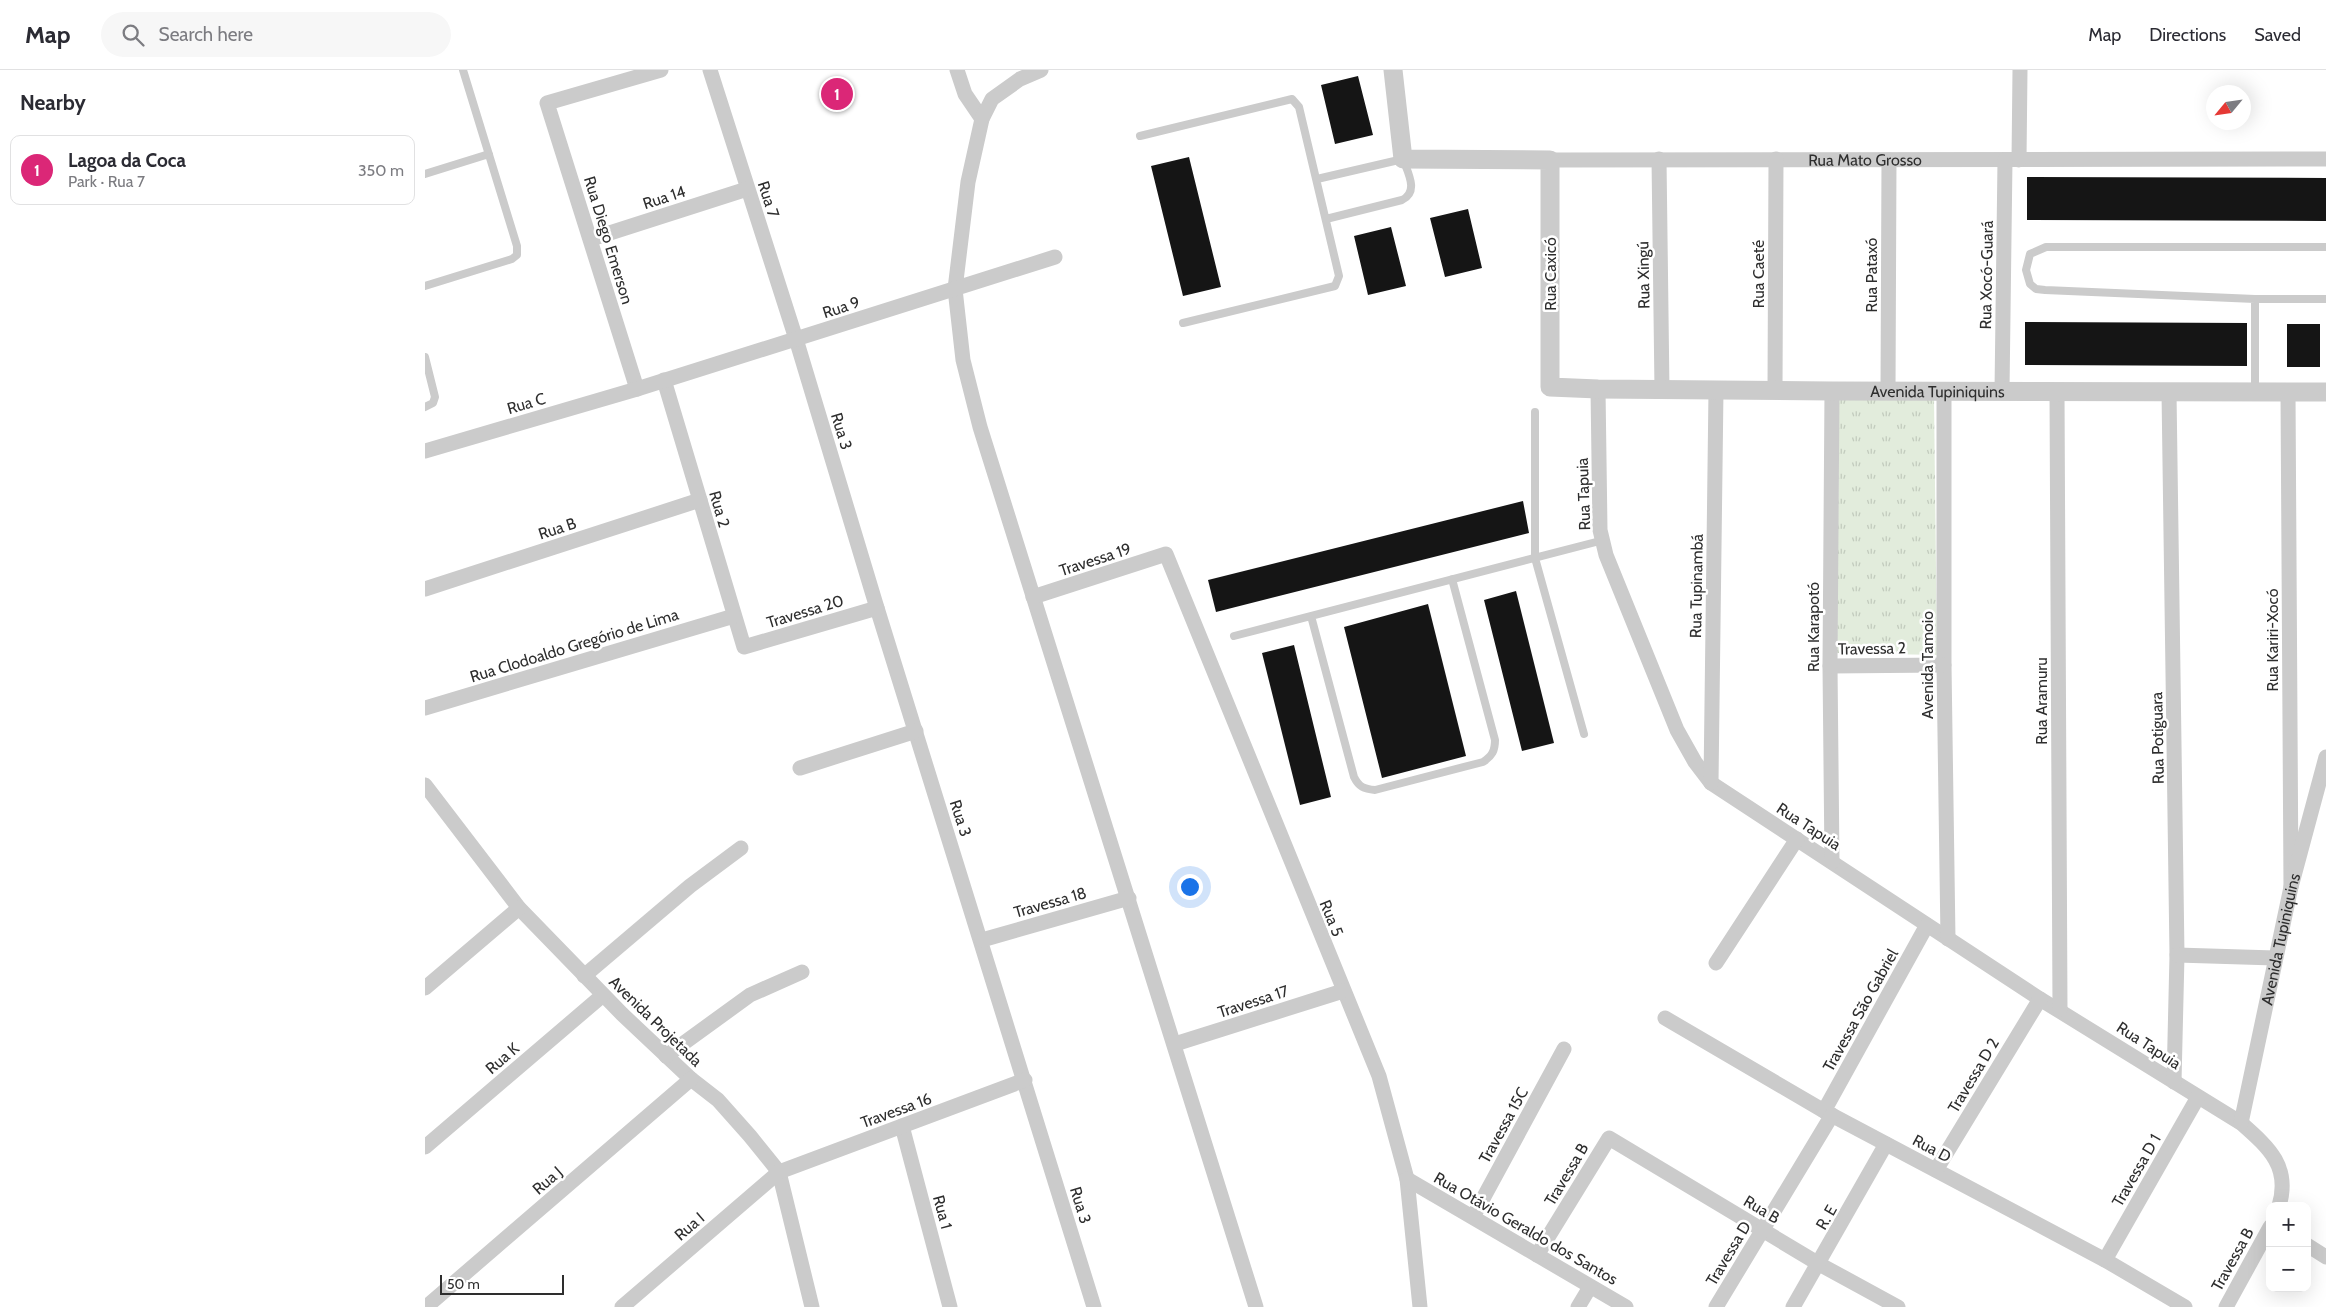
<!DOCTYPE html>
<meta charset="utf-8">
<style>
:root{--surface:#fff;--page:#f7f7f7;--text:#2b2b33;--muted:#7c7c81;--line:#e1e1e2;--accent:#db2777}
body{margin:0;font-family:Cabin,sans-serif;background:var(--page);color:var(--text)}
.controls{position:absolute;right:15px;bottom:15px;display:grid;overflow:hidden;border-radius:10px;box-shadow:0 5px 20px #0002}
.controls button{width:45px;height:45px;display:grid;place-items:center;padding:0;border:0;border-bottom:1px solid var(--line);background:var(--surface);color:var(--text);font:25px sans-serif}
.compass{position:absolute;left:1781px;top:15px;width:45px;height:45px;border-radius:50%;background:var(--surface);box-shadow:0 5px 20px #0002;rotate:241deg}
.scale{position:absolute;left:15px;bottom:12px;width:124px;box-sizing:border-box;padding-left:5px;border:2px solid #2e2e2e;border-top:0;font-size:14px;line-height:18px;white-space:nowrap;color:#2e2e2e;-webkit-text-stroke:4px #fff;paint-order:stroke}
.you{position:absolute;left:764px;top:816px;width:18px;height:18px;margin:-12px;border:4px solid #fff;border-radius:50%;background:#1a73e8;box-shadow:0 0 0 8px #1a73e833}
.badge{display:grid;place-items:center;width:32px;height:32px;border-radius:50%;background:var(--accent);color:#fff;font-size:16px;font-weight:700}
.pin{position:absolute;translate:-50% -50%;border:2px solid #fff;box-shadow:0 1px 5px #0006}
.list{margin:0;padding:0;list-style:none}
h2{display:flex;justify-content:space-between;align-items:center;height:65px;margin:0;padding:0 20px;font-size:21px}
h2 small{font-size:16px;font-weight:400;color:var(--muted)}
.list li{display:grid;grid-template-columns:32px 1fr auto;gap:15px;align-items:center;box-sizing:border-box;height:70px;margin:0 10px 10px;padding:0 10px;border:1px solid var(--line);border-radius:10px}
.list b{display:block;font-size:19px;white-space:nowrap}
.list p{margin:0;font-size:16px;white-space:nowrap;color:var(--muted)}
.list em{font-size:16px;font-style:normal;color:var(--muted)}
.icon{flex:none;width:28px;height:28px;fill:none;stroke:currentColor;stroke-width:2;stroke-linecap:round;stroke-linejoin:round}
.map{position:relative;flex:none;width:1901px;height:1237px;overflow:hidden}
header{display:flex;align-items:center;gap:30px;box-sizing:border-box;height:70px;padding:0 25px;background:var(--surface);border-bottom:1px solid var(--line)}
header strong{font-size:24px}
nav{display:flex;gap:28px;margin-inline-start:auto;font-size:18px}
.search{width:350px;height:45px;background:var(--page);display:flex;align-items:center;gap:12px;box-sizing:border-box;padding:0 18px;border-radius:28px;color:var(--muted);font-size:19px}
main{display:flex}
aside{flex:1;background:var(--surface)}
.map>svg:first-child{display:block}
.park{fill:url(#park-tufts)}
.building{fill:#151515}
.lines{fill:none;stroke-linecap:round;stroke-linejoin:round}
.service{stroke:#cbcbcb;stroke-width:8}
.minor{stroke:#cbcbcb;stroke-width:15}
.tertiary{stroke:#cbcbcb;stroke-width:19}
.labels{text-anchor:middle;stroke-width:5;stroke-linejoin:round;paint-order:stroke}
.street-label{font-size:16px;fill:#2e2e2e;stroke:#fff}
</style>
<header>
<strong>Map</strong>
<div class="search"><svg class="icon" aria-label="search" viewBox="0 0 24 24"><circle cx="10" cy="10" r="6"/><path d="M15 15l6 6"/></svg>Search here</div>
<nav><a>Map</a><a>Directions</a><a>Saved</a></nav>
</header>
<main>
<aside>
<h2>Nearby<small></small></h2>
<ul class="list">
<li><span class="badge">1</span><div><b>Lagoa da Coca</b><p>Park · Rua 7</p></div><em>350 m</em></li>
</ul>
</aside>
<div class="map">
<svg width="1901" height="1237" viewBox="0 0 1901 1237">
<defs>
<pattern id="park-tufts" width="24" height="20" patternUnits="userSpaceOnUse" patternTransform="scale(1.25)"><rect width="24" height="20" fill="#e2ecdc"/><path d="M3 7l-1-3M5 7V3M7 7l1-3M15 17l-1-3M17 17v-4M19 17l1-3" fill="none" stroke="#c2cbbd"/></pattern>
</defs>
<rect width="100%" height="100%" fill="#fff"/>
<path class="park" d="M1509,328L1512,585L1412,583L1414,329Z"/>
<path class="building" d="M933,6L948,65L910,74L896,15Z
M764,87L796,217L758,226L726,96Z
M1602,107L1901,108V151L1602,150Z
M1043,139L1057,198L1020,207L1005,148Z
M966,157L981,216L943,225L929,166Z
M1600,252L1822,253V296L1600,295Z
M1862,254H1895V297H1862Z
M1098,431L1104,463L791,542L783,510Z
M1091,521L1129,673L1097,681L1059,530Z
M1003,534L1041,686L957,708L919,557Z
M869,575L906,727L875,735L837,583Z"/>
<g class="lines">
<path class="service" d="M715,66L867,29L874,37L914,206L910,216L758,253
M0,104L64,84
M892,109L978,89C983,103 994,122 977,130L901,149
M1901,177H1621L1605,184L1601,200L1605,214L1611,219L1620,220L1830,229H1901
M0,216L87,189L92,185V176L38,0
M1830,229V322
M0,287L10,327L8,333L0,337
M1110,342V488L1159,664
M886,546L929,707C934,717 939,719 950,720L1058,692C1067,686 1070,681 1070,670L1027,509
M809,566L1171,472"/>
<g class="minor">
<path d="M285,0L371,269L452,538L669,1237"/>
<path d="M532,0L540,24L557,49"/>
<path d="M616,0L595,9L567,29L557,49L543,112L530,219L538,290L555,357L831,1237"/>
<path d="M1234,89L1237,320"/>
<path id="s1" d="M1125,90L1901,89"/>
<path d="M1594,90L1595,0"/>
<path d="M166,169L322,119"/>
<path d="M239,310L319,577L452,538"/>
<path d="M212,319L122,33L236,0"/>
<path d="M1173,319L1175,460L1181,485L1252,660L1270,692L1286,713L1615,929L1816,1053C1843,1077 1866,1096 1854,1136"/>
<path d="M1350,320L1351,89"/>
<path d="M1407,321L1405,596L1407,792"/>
<path d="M1463,321L1464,90"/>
<path d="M1519,321V595L1523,869"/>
<path d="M1577,321L1580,90"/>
<path d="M1632,322L1635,939"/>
<path d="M1744,322L1752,885L1749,1012"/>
<path d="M1863,323L1866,817"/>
<path d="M0,381L212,319L630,187"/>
<path d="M0,519L275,430"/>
<path d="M608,527L741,484L954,1006L982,1109L995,1237"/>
<path d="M1405,596L1519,595"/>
<path d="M0,638L309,546"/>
<path d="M375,698L491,661"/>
<path d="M1286,713L1291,320"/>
<path d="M0,715L94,838L197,944L266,1009L293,1030L325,1066L354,1102L387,1237"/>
<path d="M557,870L704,828"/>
<path d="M1752,885L1850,888"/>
<path d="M1291,893L1372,769"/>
<path d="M159,906L265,816L316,778"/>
<path d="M0,918L94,838"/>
<path d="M1240,948L1399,1041L1680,1190L1760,1237"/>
<path d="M750,974L918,921"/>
<path d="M241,986L325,925L377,902"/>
<path d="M1399,1041L1502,855"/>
<path id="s2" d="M1816,1053L1866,817L1901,687"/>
<path d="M477,1056L525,1237"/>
<path d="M0,1077L178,925"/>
<path d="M1511,1100L1615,929"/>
<path d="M982,1109L1201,1237"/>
<path d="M1048,1147L1139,979"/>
<path d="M1882,1175L1901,1187"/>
<path d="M1112,1185L1184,1068L1394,1194L1473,1237"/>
<path d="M1680,1190L1773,1027"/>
<path d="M1,1237L266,1009"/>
<path d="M197,1237L354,1102L600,1010"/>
<path d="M1153,1237L1165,1217"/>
<path d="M1291,1237L1407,1045"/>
<path d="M1368,1237L1461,1074"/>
<path d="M1801,1237L1845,1157"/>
</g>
<path class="tertiary" id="s3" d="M968,0L978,89L1125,90V317L1173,319L1407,321L1901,322"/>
</g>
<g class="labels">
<g class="street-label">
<text dy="6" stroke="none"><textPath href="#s1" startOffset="315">Rua Mato Grosso</textPath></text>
<text transform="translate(239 127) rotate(-18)" y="6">Rua 14</text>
<text transform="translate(344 129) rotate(72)" y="6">Rua 7</text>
<text transform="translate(184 170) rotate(73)" y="6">Rua Diego Emerson</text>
<text transform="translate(1125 204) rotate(-90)" y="6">Rua Caxicó</text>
<text transform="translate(1333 204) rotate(-90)" y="6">Rua Caeté</text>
<text transform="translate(1218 205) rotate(-91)" y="6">Rua Xingú</text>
<text transform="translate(1446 205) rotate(-90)" y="6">Rua Pataxó</text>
<text transform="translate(1561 205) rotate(-89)" y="6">Rua Xocó-Guará</text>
<text transform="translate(416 237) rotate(-18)" y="6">Rua 9</text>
<text dy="6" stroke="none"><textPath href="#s3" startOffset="851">Avenida Tupiniquins</textPath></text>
<text transform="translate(101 333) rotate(-16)" y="6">Rua C</text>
<text transform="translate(417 361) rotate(73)" y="6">Rua 3</text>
<text transform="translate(1158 424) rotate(-92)" y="6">Rua Tapuia</text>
<text transform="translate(295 439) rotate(74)" y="6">Rua 2</text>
<text transform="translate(132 458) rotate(-18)" y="6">Rua B</text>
<text transform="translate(670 489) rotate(-18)" y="6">Travessa 19</text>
<text transform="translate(1271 516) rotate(-89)" y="6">Rua Tupinambá</text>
<text transform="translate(380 541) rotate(-17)" y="6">Travessa 20</text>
<text transform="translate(1388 557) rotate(-90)" y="6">Rua Karapotó</text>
<text transform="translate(1847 570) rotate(-90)" y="6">Rua Kariri-Xocó</text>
<text transform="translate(149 575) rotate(-17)" y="6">Rua Clodoaldo Gregório de Lima</text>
<text transform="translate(1447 578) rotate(-1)" y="6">Travessa 2</text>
<text transform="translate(1502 595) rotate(-90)" y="6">Avenida Tamoio</text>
<text transform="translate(1616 631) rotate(-90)" y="6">Rua Aramuru</text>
<text transform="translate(1732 668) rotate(-91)" y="6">Rua Potiguara</text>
<text transform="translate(536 748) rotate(72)" y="6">Rua 3</text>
<text transform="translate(1384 756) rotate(33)" y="6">Rua Tapuia</text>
<text transform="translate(625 832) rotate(-16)" y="6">Travessa 18</text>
<text transform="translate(907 848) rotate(68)" y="6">Rua 5</text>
<text dy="6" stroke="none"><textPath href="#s2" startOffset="188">Avenida Tupiniquins</textPath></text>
<text transform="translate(828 931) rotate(-18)" y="6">Travessa 17</text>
<text transform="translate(1435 940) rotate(-61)" y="6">Travessa São Gabriel</text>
<text transform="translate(231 951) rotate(44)" y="6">Avenida Projetada</text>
<text transform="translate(1724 975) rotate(33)" y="6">Rua Tapuia</text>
<text transform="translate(77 988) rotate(-41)" y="6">Rua K</text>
<text transform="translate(1548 1005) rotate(-59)" y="6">Travessa D 2</text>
<text transform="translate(471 1040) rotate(-20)" y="6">Travessa 16</text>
<text transform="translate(1078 1055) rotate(-61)" y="6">Travessa 15C</text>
<text transform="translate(1507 1078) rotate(28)" y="6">Rua D</text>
<text transform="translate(1711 1100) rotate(-60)" y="6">Travessa D 1</text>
<text transform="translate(1141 1104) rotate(-59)" y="6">Travessa B</text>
<text transform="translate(122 1110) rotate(-41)" y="6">Rua J</text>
<text transform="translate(656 1135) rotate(73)" y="6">Rua 3</text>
<text transform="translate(1337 1139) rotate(31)" y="6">Rua B</text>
<text transform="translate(518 1142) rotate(75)" y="6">Rua 1</text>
<text transform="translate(1401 1147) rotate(-60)" y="6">R. E</text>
<text transform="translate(264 1156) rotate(-41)" y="6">Rua I</text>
<text transform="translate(1101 1158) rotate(30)" y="6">Rua Otávio Geraldo dos Santos</text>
<text transform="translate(1303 1183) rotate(-59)" y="6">Travessa D</text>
<text transform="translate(1807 1189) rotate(-61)" y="6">Travessa B</text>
</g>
</g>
</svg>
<div class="controls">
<button>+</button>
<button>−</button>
</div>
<svg class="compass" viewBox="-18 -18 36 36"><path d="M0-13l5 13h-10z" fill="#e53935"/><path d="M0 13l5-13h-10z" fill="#7c7c81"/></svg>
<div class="scale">50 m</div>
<div class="you"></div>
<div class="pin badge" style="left:412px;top:24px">1</div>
</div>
</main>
